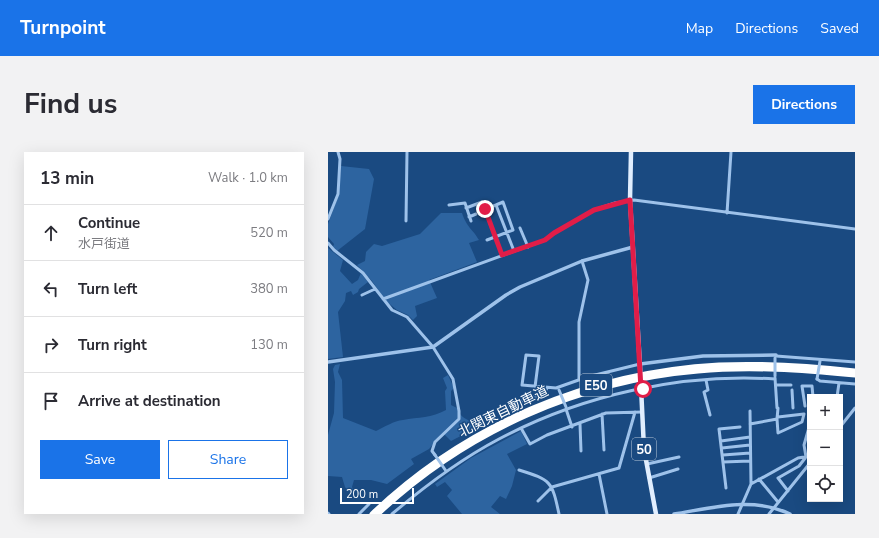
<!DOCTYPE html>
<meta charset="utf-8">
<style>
:root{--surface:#fff;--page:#f2f2f3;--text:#2b2b33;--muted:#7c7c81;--line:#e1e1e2;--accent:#1a73e8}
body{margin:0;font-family:"Nunito Sans","Noto Sans JP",sans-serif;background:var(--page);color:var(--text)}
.controls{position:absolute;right:12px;bottom:12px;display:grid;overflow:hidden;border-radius:0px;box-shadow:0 4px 16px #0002}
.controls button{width:36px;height:36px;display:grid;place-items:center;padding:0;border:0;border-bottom:1px solid var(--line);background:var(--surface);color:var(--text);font:20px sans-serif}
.scale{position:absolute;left:12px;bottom:10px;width:74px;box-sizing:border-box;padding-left:4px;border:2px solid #fff;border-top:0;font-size:11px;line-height:14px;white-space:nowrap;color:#fff;-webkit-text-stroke:3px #1a4a81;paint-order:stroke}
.stop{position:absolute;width:12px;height:12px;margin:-9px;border:3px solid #e11d48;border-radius:50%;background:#fff}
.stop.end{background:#e11d48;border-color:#fff;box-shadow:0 1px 4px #0008}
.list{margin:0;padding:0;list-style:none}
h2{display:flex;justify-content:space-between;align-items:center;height:52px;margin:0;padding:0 16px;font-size:17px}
h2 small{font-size:13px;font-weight:400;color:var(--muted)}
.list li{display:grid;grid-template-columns:26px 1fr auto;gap:12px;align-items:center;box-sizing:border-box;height:56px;padding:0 16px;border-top:1px solid var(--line)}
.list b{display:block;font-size:15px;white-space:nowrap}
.list p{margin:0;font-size:13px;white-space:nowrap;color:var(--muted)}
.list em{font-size:13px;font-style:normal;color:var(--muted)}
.actions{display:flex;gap:8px;padding:12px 16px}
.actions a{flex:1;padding:9px 0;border:1px solid var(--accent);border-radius:0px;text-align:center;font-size:14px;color:var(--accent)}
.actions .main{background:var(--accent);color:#fff}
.icon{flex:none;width:22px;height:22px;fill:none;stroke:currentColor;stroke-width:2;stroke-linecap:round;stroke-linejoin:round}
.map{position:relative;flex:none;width:527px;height:362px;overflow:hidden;border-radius:0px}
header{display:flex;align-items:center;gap:24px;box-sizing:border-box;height:56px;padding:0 20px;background:var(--accent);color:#fff}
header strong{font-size:19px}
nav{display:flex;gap:22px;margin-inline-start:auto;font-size:14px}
.intro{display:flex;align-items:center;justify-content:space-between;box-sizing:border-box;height:96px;padding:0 24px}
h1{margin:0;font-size:28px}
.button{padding:10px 18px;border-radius:0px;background:var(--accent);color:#fff;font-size:14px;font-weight:700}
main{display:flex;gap:24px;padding:0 24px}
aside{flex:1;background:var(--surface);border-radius:0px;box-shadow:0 4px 16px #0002}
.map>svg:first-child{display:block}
.green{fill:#2d64a0}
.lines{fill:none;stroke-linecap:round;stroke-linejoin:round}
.minor{stroke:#9ec2ea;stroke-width:3}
.tertiary{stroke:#9ec2ea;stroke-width:3.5}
.primary{stroke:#e1eefe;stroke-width:4.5}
.motorway{stroke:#fff;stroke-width:5}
.minor-bridge{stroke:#9ec2ea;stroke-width:3}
.primary-bridge{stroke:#e1eefe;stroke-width:4.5}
.route{stroke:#e11d48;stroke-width:5}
.labels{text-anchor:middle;stroke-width:3;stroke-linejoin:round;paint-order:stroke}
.shield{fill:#1a4a81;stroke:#bac9d9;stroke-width:1}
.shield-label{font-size:13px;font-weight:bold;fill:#fff}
.street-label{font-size:14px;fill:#fff;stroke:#1a4a81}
</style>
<header>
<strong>Turnpoint</strong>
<nav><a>Map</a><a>Directions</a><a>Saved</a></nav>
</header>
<div class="intro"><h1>Find us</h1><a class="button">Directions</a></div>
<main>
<aside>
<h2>13 min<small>Walk · 1.0 km</small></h2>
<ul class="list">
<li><svg class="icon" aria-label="ahead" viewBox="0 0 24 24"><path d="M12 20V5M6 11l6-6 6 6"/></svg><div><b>Continue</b><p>水戸街道</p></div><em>520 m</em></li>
<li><svg class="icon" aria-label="left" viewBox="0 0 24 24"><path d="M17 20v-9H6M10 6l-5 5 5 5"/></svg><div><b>Turn left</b></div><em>380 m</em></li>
<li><svg class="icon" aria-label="right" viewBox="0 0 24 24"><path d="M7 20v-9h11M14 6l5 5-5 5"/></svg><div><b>Turn right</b></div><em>130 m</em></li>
<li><svg class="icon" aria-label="arrive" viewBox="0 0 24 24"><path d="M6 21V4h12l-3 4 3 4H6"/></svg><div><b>Arrive at destination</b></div></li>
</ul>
<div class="actions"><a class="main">Save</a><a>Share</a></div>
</aside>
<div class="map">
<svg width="527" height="362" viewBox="0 0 527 362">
<rect width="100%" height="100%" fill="#1a4a81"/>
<path class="green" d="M13,14L41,17L46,27L37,77L9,99L5,95L6,92L0,85V72L10,45Z
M113,61H134C139,76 144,76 151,88L141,91L149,110L101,128L109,146L87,154L89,164L85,168L80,163L69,158L58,149L44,129L29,113L37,109L38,100L46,92L54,94L92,82Z
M0,96L15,108L12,119L24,132L30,128L33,121L40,130L31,137L30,140L25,143L23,139L18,141L17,149L10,160L15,205L0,207Z
M12,212L10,220L14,228L15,266L48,279C56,275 66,269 75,268C90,265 104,266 118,258L117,239L119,236L115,226L120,223L126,236L123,239V253L129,256C132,267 145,271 156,272L123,289L115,281L101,297L83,307L86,312L59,332L43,328H26L24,335L26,340L23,343L17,335L14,325L0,324V283L6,261L7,230L5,217L7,213Z
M193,279L199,292L179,302L188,318L184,334L178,347L172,344L163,355L172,362H134L119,344L124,338L117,330L109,335L107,332L143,306Z"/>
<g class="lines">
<path class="minor" d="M121,53L137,51L143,69
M138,56L154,50L174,103
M157,57L168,53L186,99
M399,61L403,0
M141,65L148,62
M0,67L10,42L12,7L10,0
M78,69L79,0
M192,76L200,95
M159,88L185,78L175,50L168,53
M0,91L6,98L35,121L64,158L79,165L105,195L125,227L131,259V267L107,290L104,299L107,303
M34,143L47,137
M55,147L217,88L226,81L266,58L287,51L306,48L527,77
M448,204L527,210
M447,226L449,256
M489,227L492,229L527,232
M251,228V170L260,128L254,109
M378,228L380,238L376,240L382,263
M448,233H463
M207,235L211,204L198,203L194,233L228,236L259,225L312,212
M464,238L465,256
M509,245L511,231
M477,254L474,234H484L485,245
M238,257L244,275
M179,259L180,254L216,241L219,236
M274,262L276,298
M449,267L450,281L474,270L476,262L450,265
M252,272L253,299
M422,272L449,267L450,256
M512,275L527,256
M193,276L202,292L219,283L278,261L314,260
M393,289L422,285
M394,296L422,293
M395,303L422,301
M395,310L422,309
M319,312L351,305
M191,318C223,328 224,329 231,362
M271,322L279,362
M321,326L350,317
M431,327L450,350
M423,332L470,306L482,304
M224,335L291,316L307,260
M398,336L391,277L412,275
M460,339L450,326L471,314L478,305L476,293L482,272
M210,349L224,335
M0,361L1,362
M31,362L41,352
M64,362C97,334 133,307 171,287C254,243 353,221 447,227
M410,362L423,332L422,259
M441,362L482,311"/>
<path class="tertiary" d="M0,210L105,195L178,143L192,135L254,109L305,95
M312,212L375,204L448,203
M346,362C384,356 425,344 462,362"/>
<path class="primary" d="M303,0L302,48L312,214
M313,235L316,297L328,362"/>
<path class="motorway" d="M44,362C138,272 262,220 391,213C437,211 482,214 527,219
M50,362C137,280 251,229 370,219C422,214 475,218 527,223"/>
<path class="minor-bridge" d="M447,224V206
M489,227L492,209
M231,238L238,255
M107,303L118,319"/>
<path class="primary-bridge" d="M312,214L313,235"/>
</g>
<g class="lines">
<path class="route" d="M157,57L174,103L217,88L226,81L266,58L302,48L313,237H315"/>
</g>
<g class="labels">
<g class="shield">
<rect x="252" y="222" width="32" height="22" rx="3"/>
<rect x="304" y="286" width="24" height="22" rx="3"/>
</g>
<g class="shield-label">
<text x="268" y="238">E50</text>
<text x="316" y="302">50</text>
</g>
<g class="street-label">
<text transform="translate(175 259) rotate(-26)" y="5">北関東自動車道</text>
</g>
</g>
</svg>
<div class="controls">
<button>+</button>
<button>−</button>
<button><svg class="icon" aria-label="locate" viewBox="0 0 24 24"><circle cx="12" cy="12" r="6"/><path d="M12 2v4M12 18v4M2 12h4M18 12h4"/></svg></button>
</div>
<div class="scale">200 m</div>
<div class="stop" style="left:315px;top:237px"></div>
<div class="stop end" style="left:157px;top:57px"></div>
</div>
</main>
